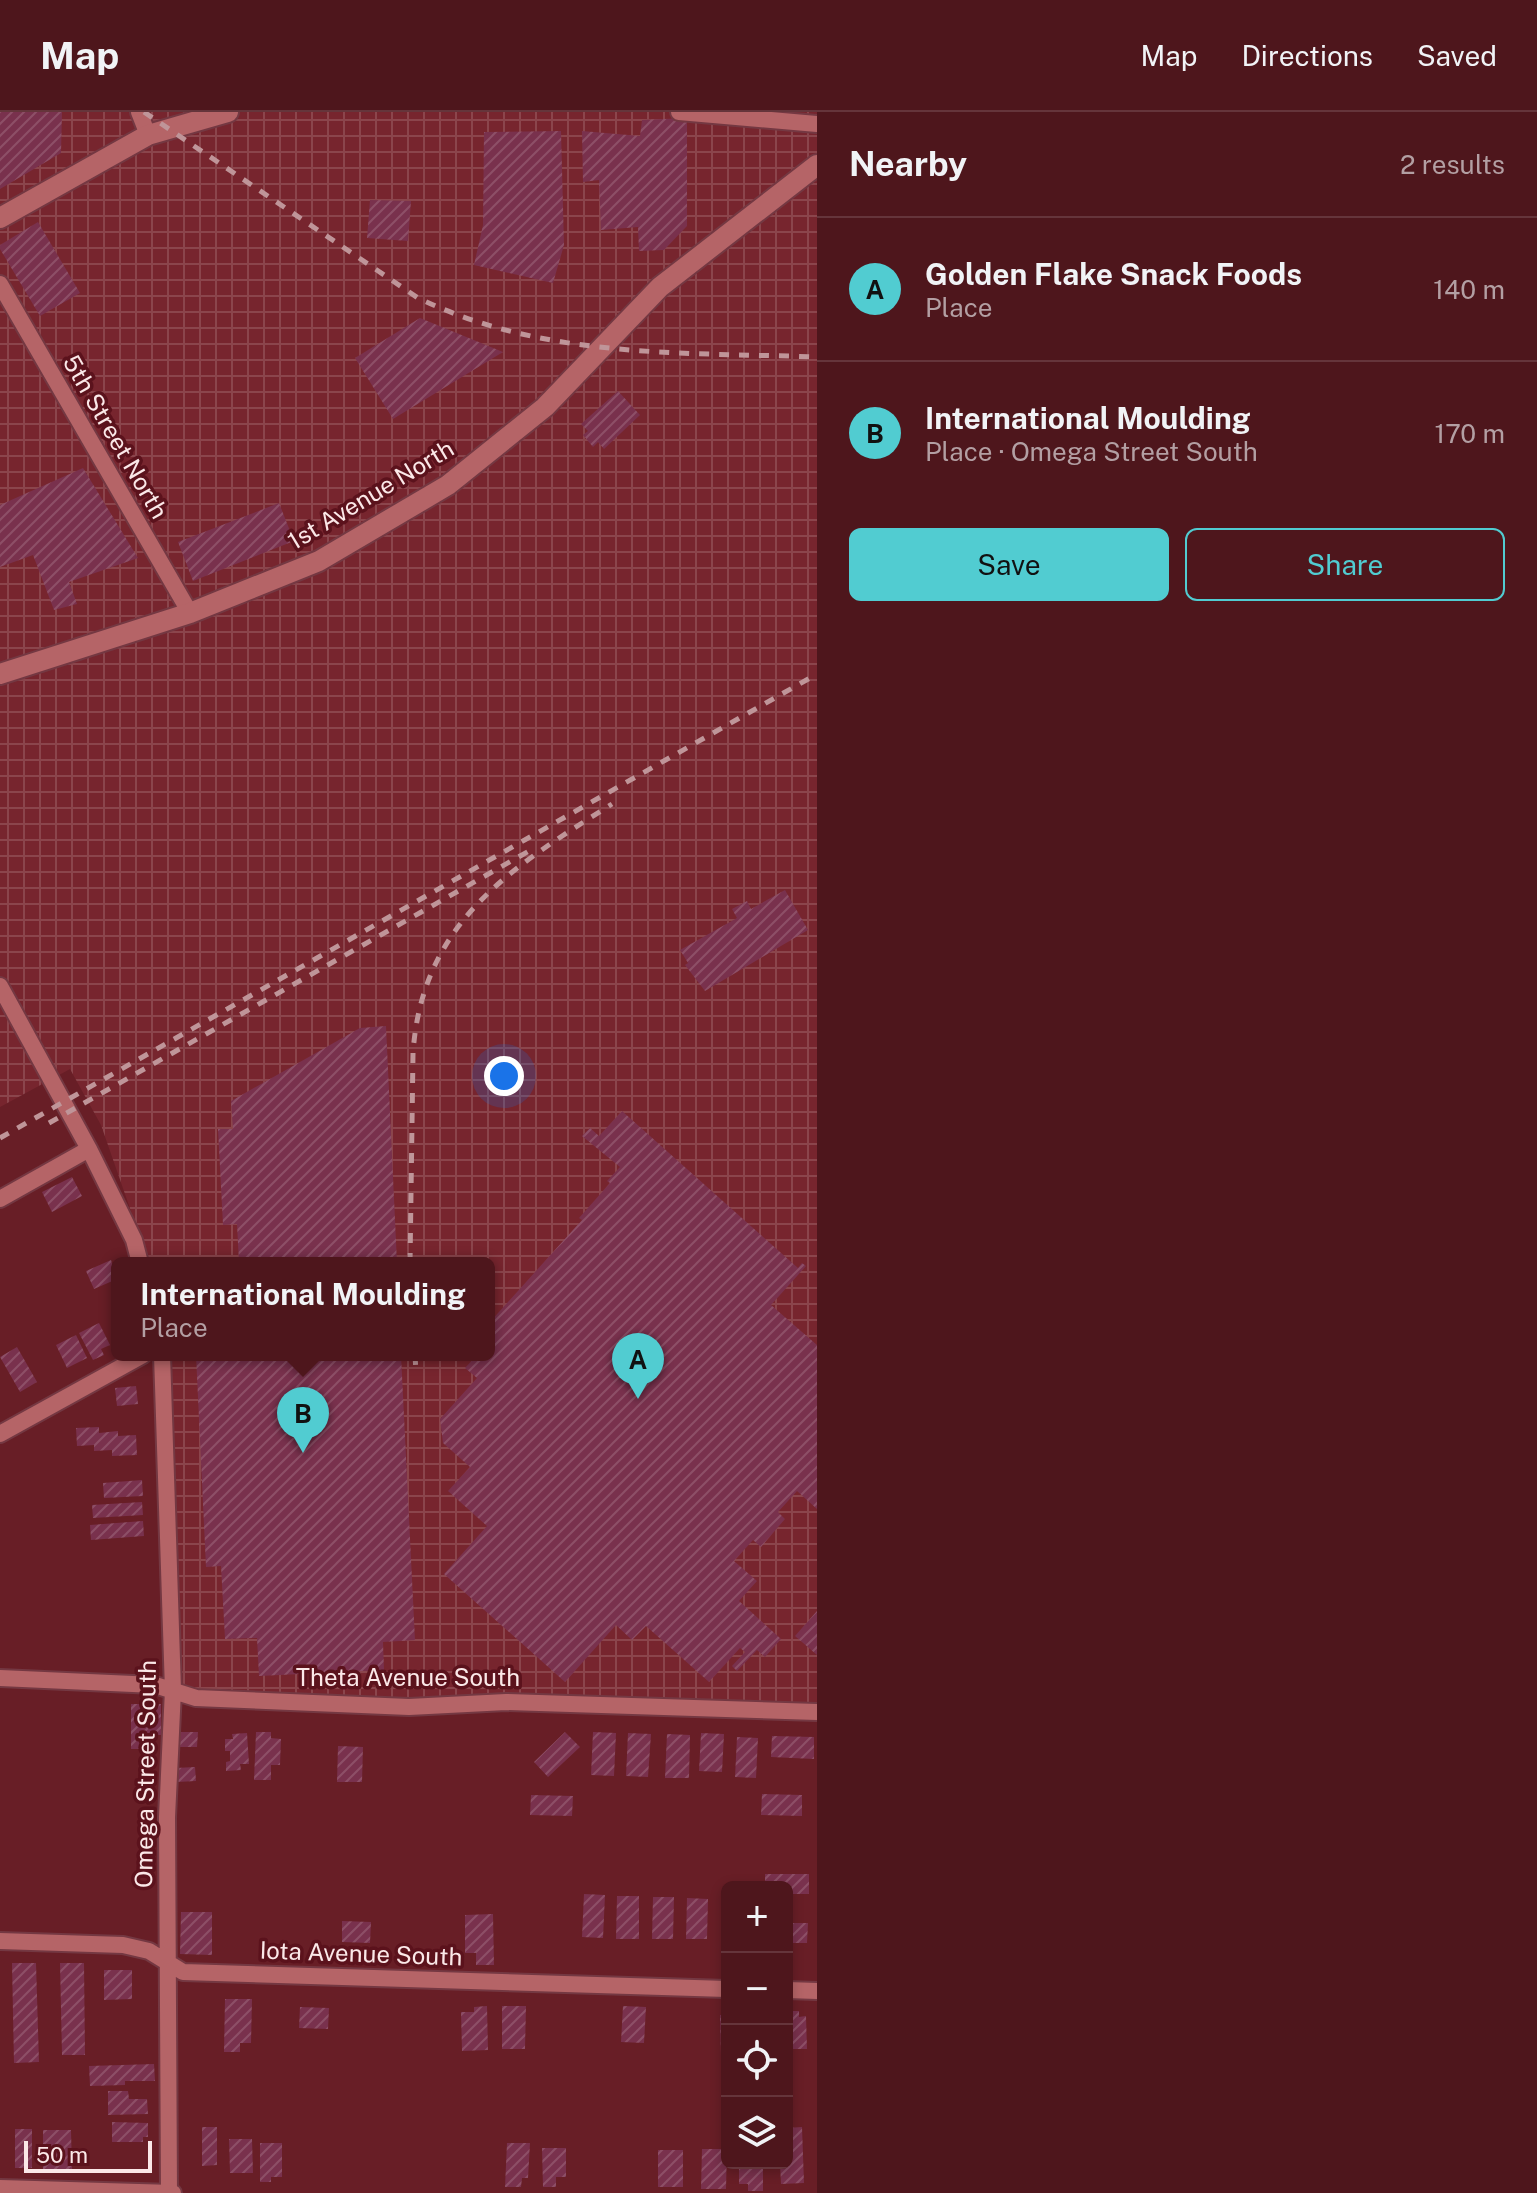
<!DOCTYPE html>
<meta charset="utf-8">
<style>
:root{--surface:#4e161c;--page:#551f25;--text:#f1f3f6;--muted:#b39fa3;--line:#65353b;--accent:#51ccd1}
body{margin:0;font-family:"Public Sans",sans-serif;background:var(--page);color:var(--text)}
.controls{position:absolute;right:24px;bottom:24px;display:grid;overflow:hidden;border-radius:12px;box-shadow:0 4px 12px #0003}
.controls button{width:72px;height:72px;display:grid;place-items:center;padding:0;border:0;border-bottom:2px solid var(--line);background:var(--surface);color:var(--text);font:40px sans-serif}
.scale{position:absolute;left:24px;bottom:20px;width:128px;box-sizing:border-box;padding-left:8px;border:4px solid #fbe8e8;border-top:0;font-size:22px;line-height:28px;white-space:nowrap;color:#fbe8e8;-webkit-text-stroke:6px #5b121c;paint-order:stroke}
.you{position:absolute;left:504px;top:964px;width:28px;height:28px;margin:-20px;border:6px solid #fff;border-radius:50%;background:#1a73e8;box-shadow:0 0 0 12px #1a73e833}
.badge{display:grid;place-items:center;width:52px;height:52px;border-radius:50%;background:var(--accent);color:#111;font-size:26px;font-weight:700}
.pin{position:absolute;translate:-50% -66px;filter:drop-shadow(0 2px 4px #0008)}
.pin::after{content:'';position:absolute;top:42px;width:28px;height:24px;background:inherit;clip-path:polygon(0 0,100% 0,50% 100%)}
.popup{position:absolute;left:111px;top:1145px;width:384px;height:104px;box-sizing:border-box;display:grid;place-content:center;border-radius:12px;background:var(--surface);filter:drop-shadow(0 2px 6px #0005);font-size:26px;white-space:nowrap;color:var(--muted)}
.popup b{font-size:30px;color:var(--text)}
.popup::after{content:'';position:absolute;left:50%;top:100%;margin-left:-16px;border:16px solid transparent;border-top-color:var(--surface)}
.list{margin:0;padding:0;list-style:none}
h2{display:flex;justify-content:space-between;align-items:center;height:104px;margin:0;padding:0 32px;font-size:34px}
h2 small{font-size:26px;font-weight:400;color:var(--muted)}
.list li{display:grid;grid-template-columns:52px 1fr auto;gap:24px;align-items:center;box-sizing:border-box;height:144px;padding:0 32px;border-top:2px solid var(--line)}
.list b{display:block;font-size:30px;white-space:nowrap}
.list p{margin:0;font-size:26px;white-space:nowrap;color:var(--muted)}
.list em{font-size:26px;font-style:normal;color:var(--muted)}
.actions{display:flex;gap:16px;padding:24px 32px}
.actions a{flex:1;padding:18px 0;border:2px solid var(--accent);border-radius:12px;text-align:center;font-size:28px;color:var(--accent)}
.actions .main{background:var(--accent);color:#111}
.icon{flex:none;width:44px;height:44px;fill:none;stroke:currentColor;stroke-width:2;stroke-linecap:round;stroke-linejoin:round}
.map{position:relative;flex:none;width:817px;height:2081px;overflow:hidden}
header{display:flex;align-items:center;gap:48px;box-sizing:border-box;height:112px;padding:0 40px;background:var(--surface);border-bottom:2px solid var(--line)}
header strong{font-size:38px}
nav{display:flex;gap:44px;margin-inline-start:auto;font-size:28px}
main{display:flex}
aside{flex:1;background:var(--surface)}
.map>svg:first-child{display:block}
.industrial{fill:url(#industrial-grid)}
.building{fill:url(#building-hatch)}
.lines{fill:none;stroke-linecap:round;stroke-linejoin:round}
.minor-casing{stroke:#743842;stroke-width:20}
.tertiary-casing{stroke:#743842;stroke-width:24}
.minor{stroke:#b56467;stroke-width:16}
.tertiary{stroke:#b56467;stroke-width:20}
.rail{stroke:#bf9599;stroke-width:5;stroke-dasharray:10 10;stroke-linecap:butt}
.labels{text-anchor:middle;stroke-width:7;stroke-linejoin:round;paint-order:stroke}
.street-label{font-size:24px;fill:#fbe8e8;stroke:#5b121c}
</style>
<header>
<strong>Map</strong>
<nav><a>Map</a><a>Directions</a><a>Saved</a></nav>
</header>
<main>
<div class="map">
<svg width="817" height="2081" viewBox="0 0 817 2081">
<defs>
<pattern id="industrial-grid" width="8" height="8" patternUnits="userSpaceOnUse" patternTransform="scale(2)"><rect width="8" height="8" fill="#77252e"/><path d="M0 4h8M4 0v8" fill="none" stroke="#8b454c"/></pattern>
<pattern id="building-hatch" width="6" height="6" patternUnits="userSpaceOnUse" patternTransform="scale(2)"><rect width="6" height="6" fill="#79314d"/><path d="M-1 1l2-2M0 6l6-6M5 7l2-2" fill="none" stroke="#8d4f67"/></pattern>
</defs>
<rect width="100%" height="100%" fill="#681e26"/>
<path class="industrial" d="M0,0H817V1609L182,1589L170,1243H489V1151H149L101,1013L70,957L0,995Z"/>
<path class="building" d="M0,0H62L61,41L0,77Z
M687,6V114L664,138L639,139L638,115L601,118L599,68L583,70L582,19L640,24L642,8Z
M561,19L564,133L553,171L474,153L483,113L484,20Z
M370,88L411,89L408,129L367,126Z
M38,110L80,181L40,204L0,137V133Z
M420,206L503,240L393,307L355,246Z
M618,279L640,303L604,337L598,330L593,335L583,323L588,319L581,312Z
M83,356L138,446L69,470L77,492L54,498L33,443L0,455V393Z
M279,391L294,429L193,469L178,430Z
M785,778L808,818L705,879L685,853L688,851L680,838L737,806L732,797L747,789L751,797Z
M386,914L397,1151H239L237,1112L223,1113L218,1017H233L231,989L360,916Z
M622,999L798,1156L802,1151L806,1154L771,1193L817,1233V1397L797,1379L778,1400L785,1407L761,1435L753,1428L734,1449L757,1469L739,1489L781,1527L765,1545L757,1538L737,1559L732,1554L745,1540L740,1536L709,1570L646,1514L632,1528L616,1513L565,1570L444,1462L487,1414L448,1379L470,1355L443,1331L440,1307L477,1266L465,1256L477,1243H489V1211L582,1108L579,1106L610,1071L607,1069L620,1055L582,1024L590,1016L599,1024Z
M72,1065L82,1084L52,1100L42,1080Z
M111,1148L117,1167L94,1177L86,1159Z
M99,1211L110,1233L101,1237L104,1243L93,1248L79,1221Z
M76,1223L87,1246L67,1256L56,1233Z
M17,1235L37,1270L20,1280L0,1245Z
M196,1243H401L415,1528L383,1530L384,1558L259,1564L257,1526L225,1527L221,1454L206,1455Z
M136,1274L138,1292L117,1294L115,1276Z
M99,1315V1321L118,1319V1324L136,1323L137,1343L112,1344V1338L94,1339V1333L77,1334L76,1316Z
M142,1368L143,1384L104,1386L103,1371Z
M142,1390L143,1403L93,1406L92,1393Z
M143,1409L144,1424L91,1428L90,1413Z
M817,1499V1543L795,1524Z
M131,1592H161V1623H152V1637H131Z
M180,1620H198L197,1635H180Z
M256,1620H271V1626L281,1627L280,1653H271V1668H254Z
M565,1620L580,1635L548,1665L534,1650Z
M593,1620L616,1621L614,1664L591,1663Z
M247,1621L249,1652H240L241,1658L226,1659V1650L230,1649V1639H225V1627H233L232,1622Z
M628,1621L651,1622L648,1665L626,1664Z
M701,1621L724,1622L722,1660L699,1659Z
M667,1622L690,1623L689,1666H665Z
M772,1624L814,1625V1647L771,1645Z
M737,1625L758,1626L756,1666L735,1665Z
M338,1634L363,1635L362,1670H337Z
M195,1655L196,1669L177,1670L176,1656Z
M762,1682L802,1683V1704L761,1703Z
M531,1683L573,1684L572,1704L530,1703Z
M765,1762H809V1782H787V1775H765Z
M584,1782L605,1783L603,1826L582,1825Z
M617,1784H639V1827H616Z
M653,1785H674L673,1827H652Z
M687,1786L708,1787L707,1827H686Z
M181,1800H212V1843L180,1842Z
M493,1802L494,1853H476V1841H465V1803Z
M342,1809L371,1810L370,1831L342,1830Z
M787,1811H808L807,1831H787Z
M12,1851H36L39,1950L14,1951Z
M60,1851H84L85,1943H62Z
M104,1858H132V1887L104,1888Z
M225,1887H252L251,1931H240V1940H224Z
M487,1894L488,1938L462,1939L461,1900H474V1895Z
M502,1894H526L525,1937H502Z
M623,1894L646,1895L644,1931L621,1930Z
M300,1895L329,1896L328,1917L299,1916Z
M787,1899H799V1905L806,1904L807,1937H787Z
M720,1903H727V1943H721Z
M154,1952L155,1969H125V1973L90,1974L89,1954Z
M108,1979H128L129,1987H147L148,2002L108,2003Z
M112,2010L148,2011V2025H143V2030H112Z
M202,2015H217V2053L202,2054Z
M802,2015L804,2071L781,2072L780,2051H787V2016Z
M15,2017H32V2056H15Z
M43,2018H71L72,2057H43Z
M229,2027H252L253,2061H230Z
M260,2031H282V2065H271V2070H260Z
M507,2031H530L528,2066H522L521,2075H505Z
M542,2036H566V2065H556V2075H543Z
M702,2037H727L726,2077H701Z
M658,2038H683V2075H658Z
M739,2051H763V2079H748V2072H739Z"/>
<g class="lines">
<defs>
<path id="minor" d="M139,0L148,23
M679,0L817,12
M0,172L190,501
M0,874L89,1037L134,1128L140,1151
M0,1087L89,1037
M162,1243L173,1578L167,1705L169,2081
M0,1322L143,1243
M0,1566L155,1573L196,1586L409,1595L506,1590L817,1600
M0,1829L123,1833L149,1839L183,1860L727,1877
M787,1878L817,1879
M0,2076L173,2081"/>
<path id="tertiary" d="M0,106L148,23L228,0
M0,562L190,501L319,449L448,373L545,295L660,175L817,53"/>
</defs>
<use href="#minor" class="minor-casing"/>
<use href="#tertiary" class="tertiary-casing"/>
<use href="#minor" class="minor"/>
<use href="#tertiary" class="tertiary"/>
<path class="rail" d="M144,0L418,186C545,247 679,240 817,245
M49,1011L536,735
M0,1026L817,562
M410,1151L413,941C422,810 511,756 612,692
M415,1243L416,1261"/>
</g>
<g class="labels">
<g class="street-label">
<text transform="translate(115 325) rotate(60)" y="8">5th Street North</text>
<text transform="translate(371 383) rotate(-31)" y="8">1st Avenue North</text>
<text x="408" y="1574">Theta Avenue South</text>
<text transform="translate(146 1662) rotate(-89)" y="8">Omega Street South</text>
<text transform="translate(361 1842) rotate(2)" y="8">Iota Avenue South</text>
</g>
</g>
</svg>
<div class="controls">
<button>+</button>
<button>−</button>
<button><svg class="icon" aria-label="locate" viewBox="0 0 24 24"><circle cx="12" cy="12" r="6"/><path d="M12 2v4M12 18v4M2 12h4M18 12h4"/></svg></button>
<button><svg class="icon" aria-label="layers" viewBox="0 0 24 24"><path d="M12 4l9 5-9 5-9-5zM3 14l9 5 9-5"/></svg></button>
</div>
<div class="scale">50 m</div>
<div class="you"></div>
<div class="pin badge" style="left:638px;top:1287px">A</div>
<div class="pin badge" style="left:303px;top:1341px">B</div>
<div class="popup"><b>International Moulding</b>Place</div>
</div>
<aside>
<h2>Nearby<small>2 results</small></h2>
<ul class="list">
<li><span class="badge">A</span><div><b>Golden Flake Snack Foods</b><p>Place</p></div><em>140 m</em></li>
<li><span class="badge">B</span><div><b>International Moulding</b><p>Place · Omega Street South</p></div><em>170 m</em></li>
</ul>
<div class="actions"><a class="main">Save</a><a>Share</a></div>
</aside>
</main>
